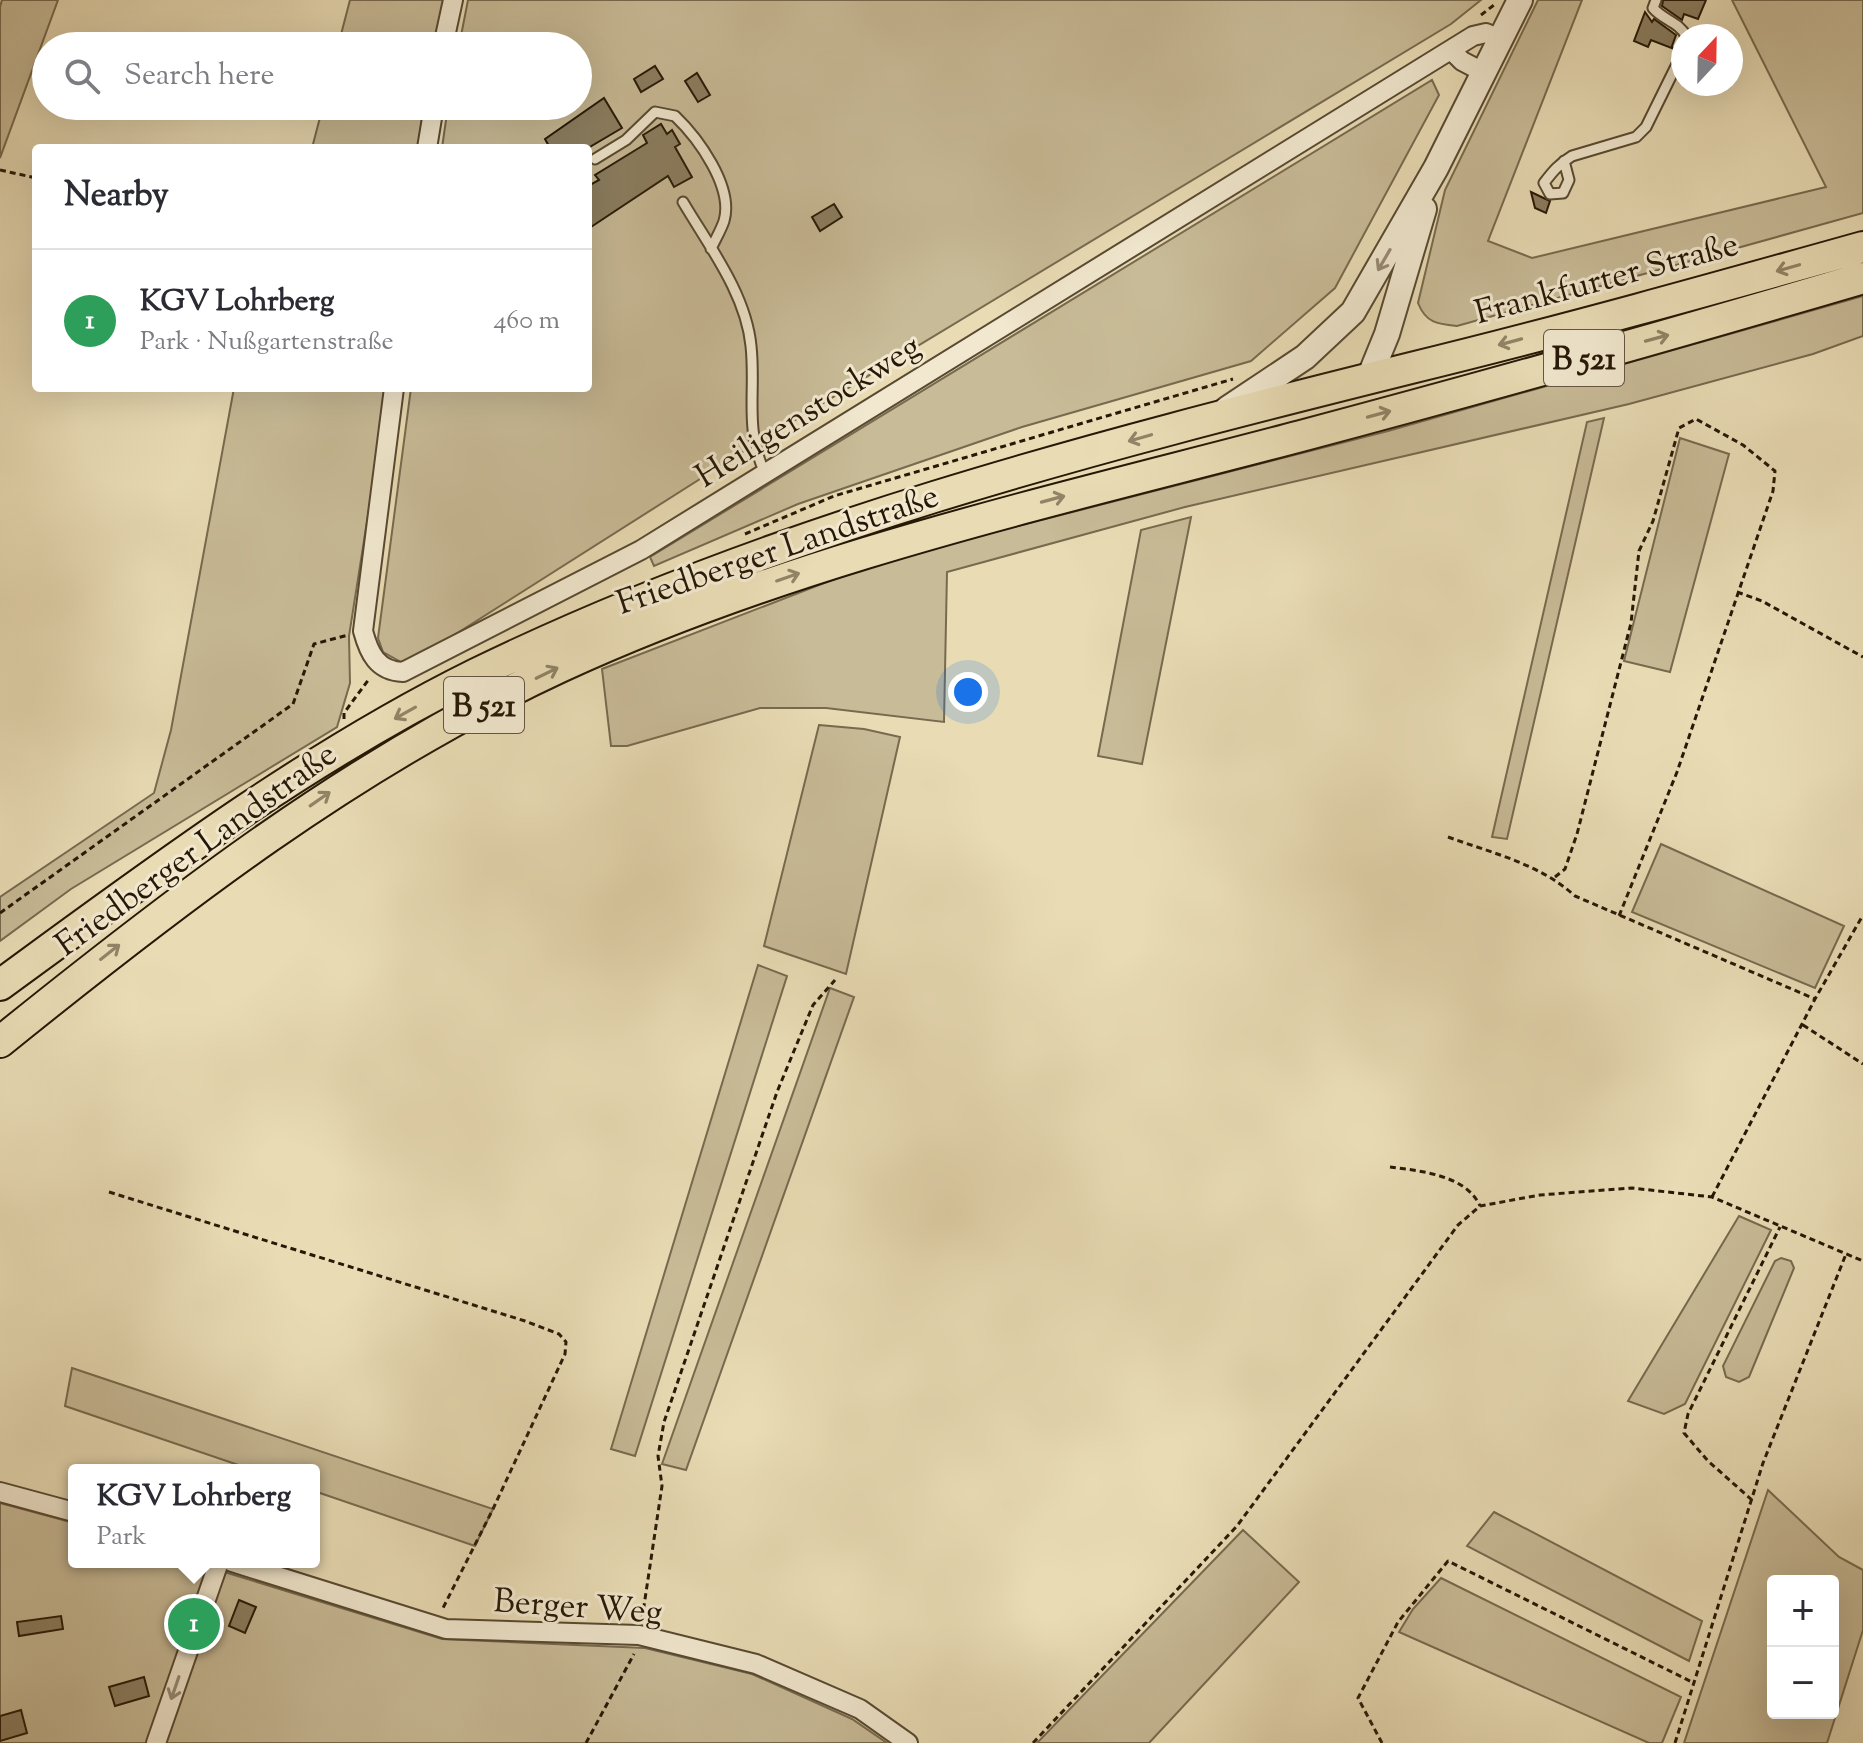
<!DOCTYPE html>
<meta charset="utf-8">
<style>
:root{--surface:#fff;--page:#f2f2f3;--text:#2b2b33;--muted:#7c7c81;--line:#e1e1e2;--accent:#111827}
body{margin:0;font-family:"Sorts Mill Goudy",serif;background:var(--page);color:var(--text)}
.controls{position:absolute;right:24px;bottom:24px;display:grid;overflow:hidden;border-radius:8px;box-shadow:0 8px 32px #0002}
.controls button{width:72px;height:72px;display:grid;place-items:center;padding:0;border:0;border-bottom:2px solid var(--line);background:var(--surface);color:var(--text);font:40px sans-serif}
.compass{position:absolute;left:1671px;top:24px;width:72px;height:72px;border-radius:50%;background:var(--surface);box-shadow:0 8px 32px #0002;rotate:22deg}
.you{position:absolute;left:968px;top:692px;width:28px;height:28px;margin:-20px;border:6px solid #fff;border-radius:50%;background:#1a73e8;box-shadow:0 0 0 12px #1a73e833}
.badge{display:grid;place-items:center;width:52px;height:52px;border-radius:50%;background:var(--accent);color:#fff;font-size:26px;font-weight:700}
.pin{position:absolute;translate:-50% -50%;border:4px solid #fff;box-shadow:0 2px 8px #0006}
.popup{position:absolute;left:68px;top:1464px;width:252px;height:104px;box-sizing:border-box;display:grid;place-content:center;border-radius:8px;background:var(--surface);filter:drop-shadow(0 2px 6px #0005);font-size:26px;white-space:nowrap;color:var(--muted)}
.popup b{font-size:30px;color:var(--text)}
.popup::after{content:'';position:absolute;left:50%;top:100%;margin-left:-16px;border:16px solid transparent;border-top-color:var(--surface)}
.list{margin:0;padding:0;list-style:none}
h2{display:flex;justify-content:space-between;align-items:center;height:104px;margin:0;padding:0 32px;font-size:34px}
h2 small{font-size:26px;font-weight:400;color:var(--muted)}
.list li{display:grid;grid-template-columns:52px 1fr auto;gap:24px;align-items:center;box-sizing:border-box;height:144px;padding:0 32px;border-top:2px solid var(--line)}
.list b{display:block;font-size:30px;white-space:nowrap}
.list p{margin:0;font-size:26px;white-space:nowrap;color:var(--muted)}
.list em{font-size:26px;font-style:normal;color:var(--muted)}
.icon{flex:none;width:44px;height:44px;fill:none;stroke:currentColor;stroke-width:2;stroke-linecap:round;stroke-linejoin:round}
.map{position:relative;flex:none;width:1863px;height:1743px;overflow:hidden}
.search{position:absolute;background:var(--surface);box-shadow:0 8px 32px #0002;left:32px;top:32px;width:560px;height:88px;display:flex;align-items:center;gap:20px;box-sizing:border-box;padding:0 28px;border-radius:44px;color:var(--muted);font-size:30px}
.panel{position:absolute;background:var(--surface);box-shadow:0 8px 32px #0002;left:32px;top:144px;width:560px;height:248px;border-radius:8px}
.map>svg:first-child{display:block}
.green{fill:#c8bb97;stroke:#776a4e;stroke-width:2;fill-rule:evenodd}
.building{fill:#8b7e61;stroke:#261806;stroke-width:2}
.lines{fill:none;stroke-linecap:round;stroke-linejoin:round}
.service-casing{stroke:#574932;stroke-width:13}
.minor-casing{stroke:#574932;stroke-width:22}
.tertiary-casing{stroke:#574932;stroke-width:28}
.primary-casing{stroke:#261806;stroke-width:34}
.path{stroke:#261806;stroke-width:3;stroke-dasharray:6 4;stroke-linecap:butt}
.service{stroke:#f1e8cf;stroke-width:9}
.minor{stroke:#f1e8cf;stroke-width:18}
.tertiary{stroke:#f1e8cf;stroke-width:24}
.primary{stroke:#e9dcb5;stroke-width:30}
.oneway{stroke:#968a75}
.oneway2{stroke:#918466}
.labels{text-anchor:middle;stroke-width:6;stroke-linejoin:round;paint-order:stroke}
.shield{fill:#f1e8cf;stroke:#635642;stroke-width:2}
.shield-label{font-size:32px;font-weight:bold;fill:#261806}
.street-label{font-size:34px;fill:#261806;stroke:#f1e8cf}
</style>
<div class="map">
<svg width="1863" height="1743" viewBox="0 0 1863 1743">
<rect width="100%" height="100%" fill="#e9dcb5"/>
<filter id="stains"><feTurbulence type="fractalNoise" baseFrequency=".0025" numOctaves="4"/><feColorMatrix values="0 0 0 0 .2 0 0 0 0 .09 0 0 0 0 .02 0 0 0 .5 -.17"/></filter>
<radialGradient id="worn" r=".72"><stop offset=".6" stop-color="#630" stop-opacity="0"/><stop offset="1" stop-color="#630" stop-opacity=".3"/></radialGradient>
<path class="green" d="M2,0H58L0,158V7Z
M350,0H444L434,46H338Z
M468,0H1481L1451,24L752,446L418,658L401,662L383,652L378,638L411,388H588V148H442L448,106H578V46H459Z
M1538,0H1582L1488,241L1532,258L1826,187L1732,0H1863V213L1457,326C1437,324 1426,323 1418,303L1445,190Z
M1432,80L1439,95L1335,288L1251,361L1022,427L798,504L654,566L650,557Z
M323,106H424L418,148H312Z
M1863,296V336L1813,354L1629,404L1185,507L947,572L944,722L826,708H760L627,746H611L602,669L850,573L944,545L1388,431Z
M234,388H388L349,636L350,683L337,727L71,889L0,941V897L154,793L171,730Z
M1604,418L1507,839L1492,837L1587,422Z
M1680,438L1729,454L1670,672L1624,661Z
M1191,517L1142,764L1098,756L1141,530Z
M819,725L864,729L900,737L846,974L764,946Z
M1661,844L1844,926L1815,988L1632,912Z
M758,965L787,976L635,1456L611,1449Z
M830,988L854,997L686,1470L662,1464Z
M1739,1216L1771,1230L1685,1404L1664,1414L1628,1401Z
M1781,1258L1791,1261L1794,1268L1749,1377L1739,1382L1726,1377L1723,1366L1775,1261Z
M72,1368L493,1509L475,1546L314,1491V1470H253L65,1406Z
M1768,1490L1839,1557L1863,1570V1630L1827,1743H1684ZM1773,1581H1833V1713H1773Z
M0,1503L74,1523V1562H192L442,1639L645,1648L752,1674L852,1719L887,1743H0Z
M1494,1512L1702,1621L1689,1661L1467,1546Z
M1243,1530L1299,1582L1149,1743H1037Z
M1441,1578L1681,1697L1662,1743H1649L1399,1632L1413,1609Z"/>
<path class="building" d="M1663,0H1706L1698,19L1684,14L1682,20L1662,6Z
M1645,12L1652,22L1654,19L1676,35L1672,46L1674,49L1651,40L1648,47L1634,41Z
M655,66L663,79L641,92L634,79Z
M697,73L710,95L698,102L685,81Z
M604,98L622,128L588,148H550L545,139Z
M661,124L667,134L672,130L680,144L675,147L692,177L674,187L668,176L588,229V186L599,180L595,175L647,143L643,135Z
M1531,192L1550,201L1546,213L1535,208Z
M834,204L842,217L820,231L812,217Z
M239,1600L256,1607L245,1633L229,1626Z
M61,1616L63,1629L19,1636L17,1622Z
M144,1677L149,1696L115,1706L109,1687Z
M21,1710L27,1733L0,1741V1716Z"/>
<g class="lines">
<defs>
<path id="service" d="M1656,0L1653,8C1663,20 1679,22 1686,36
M595,159L626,140L655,112L675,116C698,138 734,187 724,221C721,230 715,240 711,249
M1564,161L1569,180L1563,193L1550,194L1544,183C1553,171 1559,164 1572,156L1636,137L1646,127L1683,52
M683,202C709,246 746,294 751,346C756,392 744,429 765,473"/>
<path id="minor" d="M443,46L453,0
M1451,50L1462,61L1483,72
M427,148L434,106
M394,388L363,631C369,653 377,671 403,672L641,550L1473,36L1486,33L1500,39
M0,1492L74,1512
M232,1562L446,1629L639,1635L756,1664L860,1709L908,1743
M156,1743L219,1562"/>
<path id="tertiary" d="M1369,378L1387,334L1424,209
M1227,409L1305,357L1353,312L1436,168L1520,0"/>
<path id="primary" d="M0,985C152,874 306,758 476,674C771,530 1094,447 1411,368C1563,331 1713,289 1863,247
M0,1042C176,900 353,763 560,667C796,558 1051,502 1301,436C1489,386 1676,333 1863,278"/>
</defs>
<use href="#service" class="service-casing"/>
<use href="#minor" class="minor-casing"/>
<use href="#tertiary" class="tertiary-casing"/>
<use href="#primary" class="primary-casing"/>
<path class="path" d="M1481,15L1494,5
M0,170L36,178
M745,534L834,496L1233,379
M1737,592L1762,601L1863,657
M344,719V713L369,679
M1448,837C1492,853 1540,864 1575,896L1815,999
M1555,877L1565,869L1577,834L1631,623L1639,551L1653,521L1679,428L1696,419L1743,445L1775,471L1773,491L1677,772L1619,916
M0,913L293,704L314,644L348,635
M1803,1025L1863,1064
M1390,1167C1421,1171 1466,1175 1480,1206
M109,1192L525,1321L559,1334L566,1342L565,1354L493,1509L443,1608
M1712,1197L1815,999L1863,915
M1752,1500L1708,1461L1684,1433L1688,1414L1780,1227
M642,1619L662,1486L658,1456L664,1422L777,1092L813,1005L835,980
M586,1743L634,1654
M1033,1743L1237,1526L1458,1225L1480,1206L1540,1195L1632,1188L1712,1197L1863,1261
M1382,1743L1358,1698L1398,1622L1448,1561L1694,1683
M1675,1743L1763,1463L1846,1254"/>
<use href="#service" class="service"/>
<use href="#minor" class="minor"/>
<use href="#tertiary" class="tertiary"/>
<use href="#primary" class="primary"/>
</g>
<defs><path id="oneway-shaft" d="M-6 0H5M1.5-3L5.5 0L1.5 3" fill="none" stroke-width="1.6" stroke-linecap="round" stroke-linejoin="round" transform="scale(2)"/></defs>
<g class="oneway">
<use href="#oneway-shaft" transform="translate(1384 260) rotate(120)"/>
<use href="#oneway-shaft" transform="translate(175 1688) rotate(109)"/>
</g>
<g class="oneway2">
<use href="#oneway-shaft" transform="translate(1788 268) rotate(164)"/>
<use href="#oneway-shaft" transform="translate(1657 338) rotate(-15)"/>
<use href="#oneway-shaft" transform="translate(1510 342) rotate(165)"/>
<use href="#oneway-shaft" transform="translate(1379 414) rotate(-15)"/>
<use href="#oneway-shaft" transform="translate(1140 438) rotate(164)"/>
<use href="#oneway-shaft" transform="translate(1053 499) rotate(-15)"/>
<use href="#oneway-shaft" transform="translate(788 577) rotate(-19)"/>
<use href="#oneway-shaft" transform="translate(547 673) rotate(-26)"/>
<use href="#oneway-shaft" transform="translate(405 713) rotate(151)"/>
<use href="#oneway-shaft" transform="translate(320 799) rotate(-35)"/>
<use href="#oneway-shaft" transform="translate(110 952) rotate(-38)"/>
</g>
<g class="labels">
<g class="shield">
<rect x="1544" y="330" width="80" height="56" rx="6"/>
<rect x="444" y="677" width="80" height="56" rx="6"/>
</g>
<g class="shield-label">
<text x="1584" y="369">B 521</text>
<text x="484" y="716">B 521</text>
</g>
<g class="street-label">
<text transform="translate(1606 277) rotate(-15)" y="12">Frankfurter Straße</text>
<text transform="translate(807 410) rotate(-32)" y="12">Heiligenstockweg</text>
<text transform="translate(777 548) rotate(-19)" y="12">Friedberger Landstraße</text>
<text transform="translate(195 848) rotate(-36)" y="12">Friedberger Landstraße</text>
<text transform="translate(578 1605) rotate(4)" y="12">Berger Weg</text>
</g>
</g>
<rect width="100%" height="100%" filter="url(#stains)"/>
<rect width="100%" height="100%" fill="url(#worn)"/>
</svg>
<div class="controls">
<button>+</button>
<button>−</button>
</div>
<svg class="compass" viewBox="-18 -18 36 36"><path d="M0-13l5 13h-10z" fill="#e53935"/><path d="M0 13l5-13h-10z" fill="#7c7c81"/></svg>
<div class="you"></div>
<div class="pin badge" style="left:194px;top:1624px;background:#2e9e5b">1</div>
<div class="popup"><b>KGV Lohrberg</b>Park</div>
<div class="search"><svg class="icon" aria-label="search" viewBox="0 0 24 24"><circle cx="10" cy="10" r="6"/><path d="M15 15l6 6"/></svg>Search here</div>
<section class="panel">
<h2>Nearby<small></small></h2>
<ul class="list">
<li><span class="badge" style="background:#2e9e5b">1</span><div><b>KGV Lohrberg</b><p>Park · Nußgartenstraße</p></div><em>460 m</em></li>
</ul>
</section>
</div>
